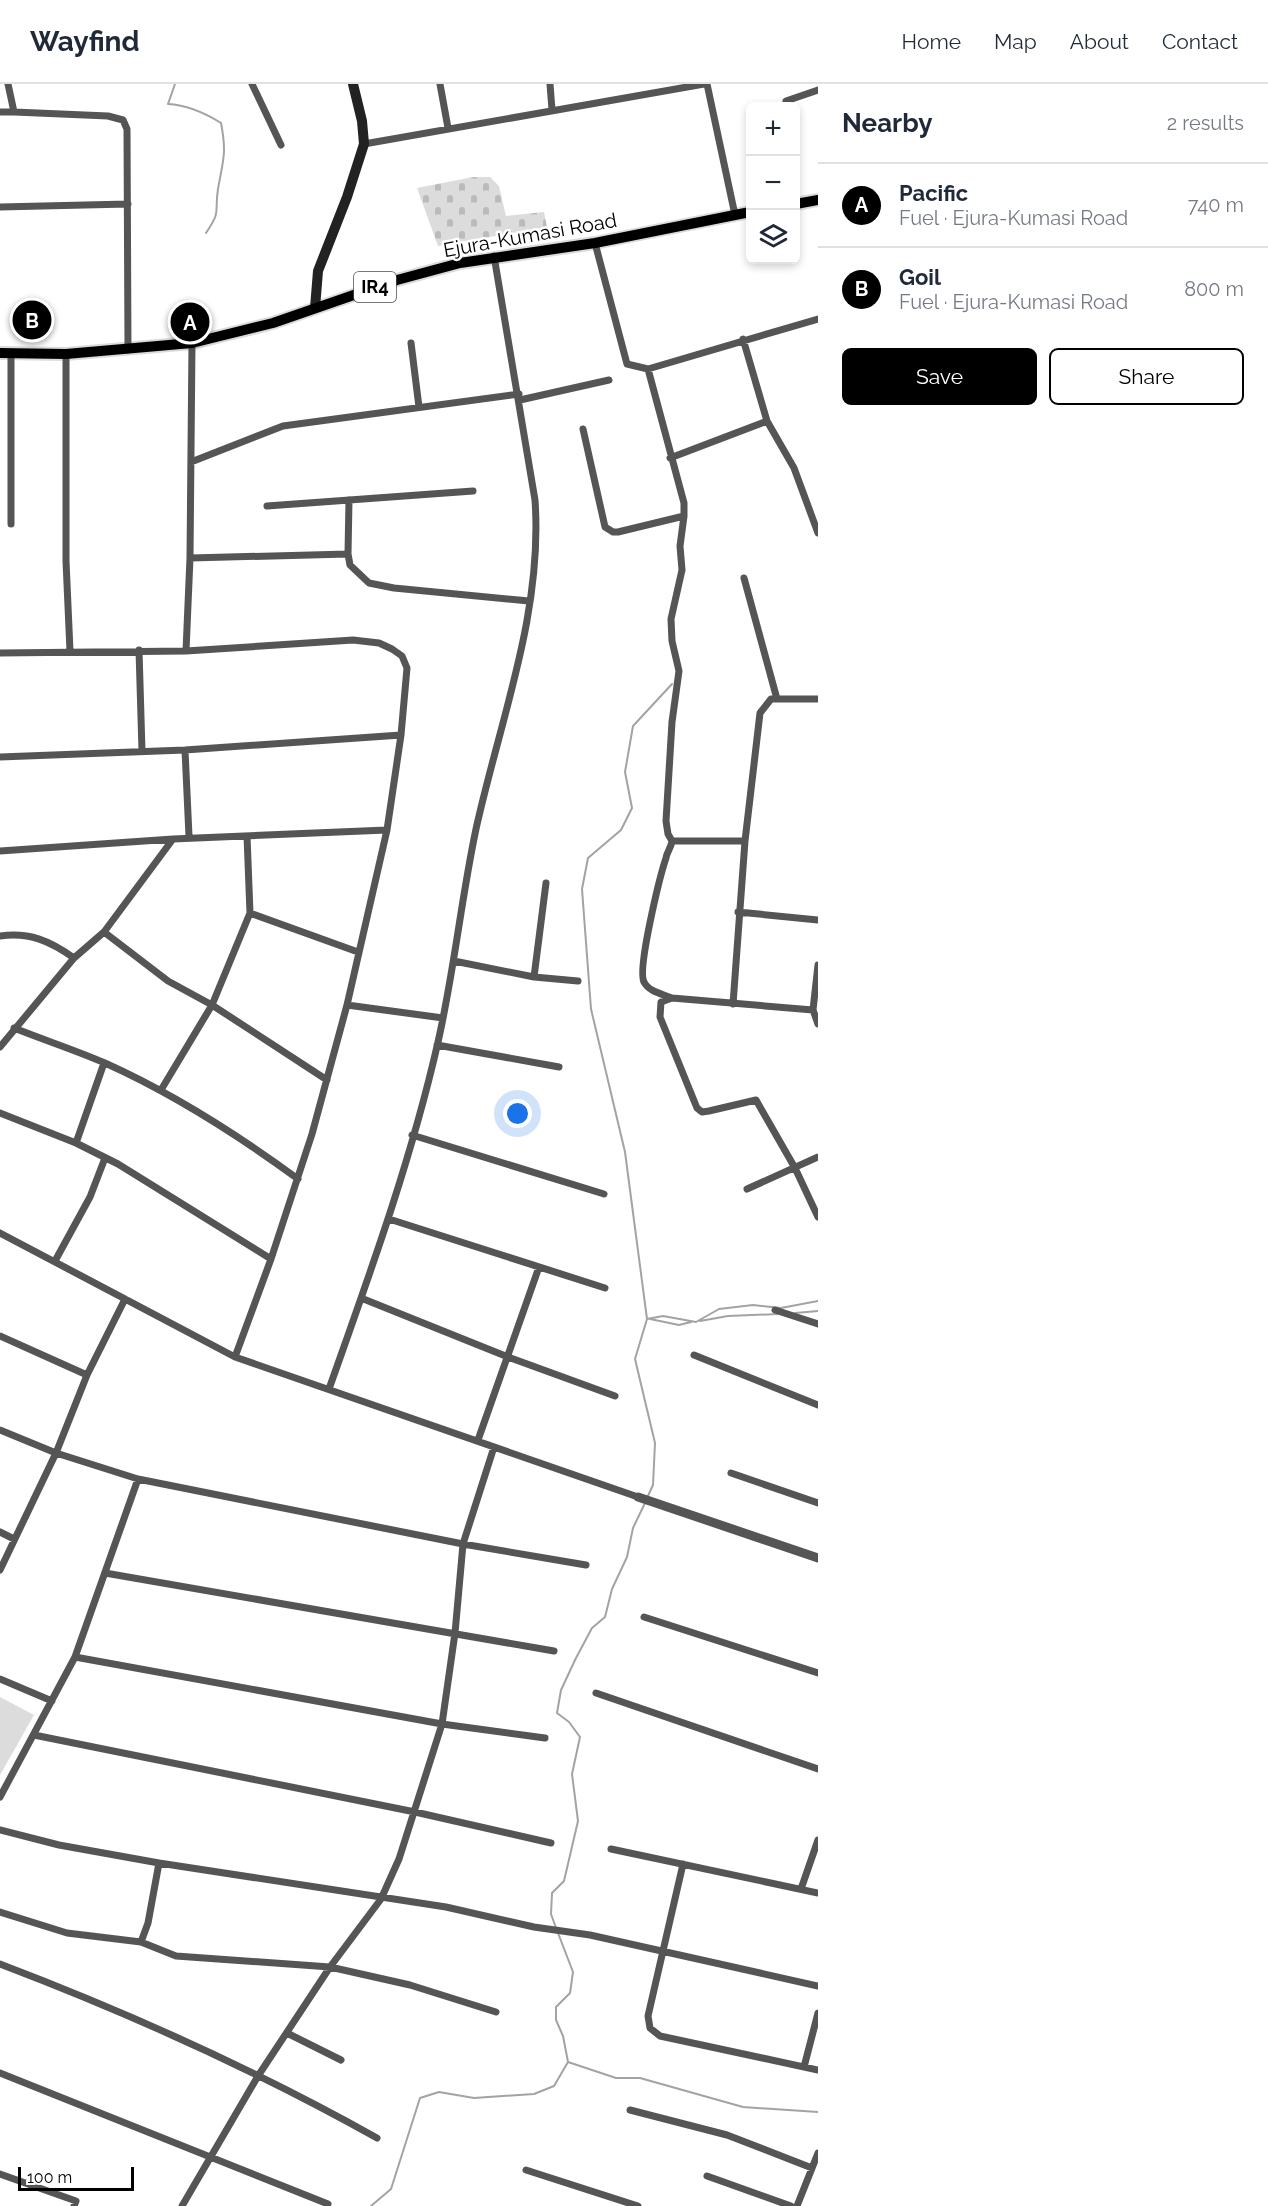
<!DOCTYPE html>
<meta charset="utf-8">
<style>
:root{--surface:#fff;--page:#f6f6f7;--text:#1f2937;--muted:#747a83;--line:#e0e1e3;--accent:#000}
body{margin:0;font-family:Raleway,sans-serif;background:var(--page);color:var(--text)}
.controls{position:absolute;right:18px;top:18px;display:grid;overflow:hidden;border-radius:9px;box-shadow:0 3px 9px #0003}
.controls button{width:54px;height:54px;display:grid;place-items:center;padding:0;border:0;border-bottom:2px solid var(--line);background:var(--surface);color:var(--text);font:30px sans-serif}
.scale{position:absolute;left:18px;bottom:15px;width:116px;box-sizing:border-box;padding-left:6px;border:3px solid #000;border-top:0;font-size:16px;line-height:21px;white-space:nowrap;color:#000;-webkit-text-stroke:4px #fff;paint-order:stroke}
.you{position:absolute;left:518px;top:1030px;width:21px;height:21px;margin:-15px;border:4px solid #fff;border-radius:50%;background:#1a73e8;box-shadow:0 0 0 9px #1a73e833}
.badge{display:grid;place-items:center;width:39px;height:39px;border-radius:50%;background:var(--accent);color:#fff;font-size:20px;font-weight:700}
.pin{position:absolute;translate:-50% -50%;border:3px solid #fff;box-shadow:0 2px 6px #0006}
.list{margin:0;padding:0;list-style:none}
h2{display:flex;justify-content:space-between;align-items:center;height:78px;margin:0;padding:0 24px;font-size:26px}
h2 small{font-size:20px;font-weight:400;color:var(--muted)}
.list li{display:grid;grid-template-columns:39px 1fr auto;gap:18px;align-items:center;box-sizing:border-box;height:84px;padding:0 24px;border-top:2px solid var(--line)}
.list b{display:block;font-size:22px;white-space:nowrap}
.list p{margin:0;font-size:20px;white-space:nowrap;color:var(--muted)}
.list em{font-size:20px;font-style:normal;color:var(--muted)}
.actions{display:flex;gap:12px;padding:18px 24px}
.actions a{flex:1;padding:14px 0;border:2px solid var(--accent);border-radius:9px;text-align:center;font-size:21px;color:var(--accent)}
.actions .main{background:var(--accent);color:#fff}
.icon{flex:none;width:33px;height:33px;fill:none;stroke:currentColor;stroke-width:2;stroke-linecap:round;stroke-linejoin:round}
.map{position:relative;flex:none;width:818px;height:2122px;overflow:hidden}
header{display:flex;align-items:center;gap:36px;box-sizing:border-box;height:84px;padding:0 30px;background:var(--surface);border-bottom:2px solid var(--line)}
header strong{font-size:28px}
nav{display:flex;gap:33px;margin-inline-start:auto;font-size:21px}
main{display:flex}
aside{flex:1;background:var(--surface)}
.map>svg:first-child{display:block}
.cemetery{fill:url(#cemetery-stones)}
.pitch{fill:#dcdcdc}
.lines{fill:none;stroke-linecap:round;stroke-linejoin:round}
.stream{stroke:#a3a3a3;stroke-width:2}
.primary-casing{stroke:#dbdbdb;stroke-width:14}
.minor{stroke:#555;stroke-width:7}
.tertiary{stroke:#555;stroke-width:9}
.secondary{stroke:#222;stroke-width:10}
.primary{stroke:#000;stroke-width:10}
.labels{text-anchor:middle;stroke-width:5;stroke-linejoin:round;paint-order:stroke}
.shield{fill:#fff;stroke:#4c4c4c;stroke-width:1.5}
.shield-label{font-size:18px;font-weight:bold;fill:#000}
.street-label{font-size:20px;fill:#000;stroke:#fff}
</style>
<header>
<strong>Wayfind</strong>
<nav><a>Home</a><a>Map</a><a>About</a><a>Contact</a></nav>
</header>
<main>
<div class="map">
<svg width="818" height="2122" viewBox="0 0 818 2122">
<defs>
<pattern id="cemetery-stones" width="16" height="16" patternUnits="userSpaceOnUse" patternTransform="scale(1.5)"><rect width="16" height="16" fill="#dcdcdc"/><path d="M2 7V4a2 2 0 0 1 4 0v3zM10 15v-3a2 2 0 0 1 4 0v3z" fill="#bbb"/></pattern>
</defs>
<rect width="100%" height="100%" fill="#fff"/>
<path class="cemetery" d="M473,93H490L499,102L506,132L544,128L547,143L438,162L417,104Z"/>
<path class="pitch" d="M0,1613L34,1631L0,1691Z"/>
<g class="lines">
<path class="stream" d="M175,0L168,20C187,21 205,29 221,39C227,70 223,76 218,105C214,130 222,125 206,149
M795,1229L818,1227
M647,1235L663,1232L696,1238L719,1225L753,1221L781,1224L818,1217
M650,1235L679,1241L691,1238
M700,1237L728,1232L778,1230
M647,1414L653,1401L655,1359L635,1275L647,1235L625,1068L591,925L582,805L588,774L621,746L632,724L625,688L633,642L672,600
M556,1844L551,1830L552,1809L564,1797L578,1737L572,1690L580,1653L569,1638L557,1629L561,1606L576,1574L592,1544L605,1533L612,1505L627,1473L633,1444L645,1419
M568,1978L616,1994H640L743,2023L818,2028
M371,2122L391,2105L420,2014L439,2008L474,2014L534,2010L554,2002L568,1978L563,1952L556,1936V1923L570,1909L573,1888L558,1849"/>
<defs>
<path id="primary" d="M796,120L818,116
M0,269L66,270L192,259L273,239L397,196L460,179L595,159L750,128"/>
</defs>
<use href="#primary" class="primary-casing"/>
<path class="minor" d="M8,0L14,28L108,32L123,36L127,45L128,266
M252,0L281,61
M440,0L448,44
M550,0L552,26
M707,0L735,131
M786,17L818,6
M0,28H14
M364,60L704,0
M0,123L128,120
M595,159L627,280L648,285L818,235
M743,255L767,337L794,384L818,449
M411,259L419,323
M11,269V440
M66,270V477L70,567
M648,285L684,419V432L680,462L682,486L671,535L672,557L679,587L672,638L666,737L668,750L672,757
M520,316L609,296
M583,345L605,443L613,448H618L684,432
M670,374L767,337
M191,378L283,342L519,310
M349,416L348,470L350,481L369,499L394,504L529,517
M267,422L473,407
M190,474L348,470
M744,494L777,615
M139,566L142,667
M186,567L190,474L192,259
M0,569L186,567L353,556L379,559L392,565L402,572L407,584L401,651L387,746L347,921L312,1050L271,1175L235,1273
M185,666L189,752
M0,673L185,666L401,651
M745,757H672C671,764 667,768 666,774C660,792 637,885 644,898C649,908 663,910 672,914L813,926
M0,767L173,755
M738,828L818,836
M250,829L358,868
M104,848L168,897L212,921L327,996
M0,852C30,848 50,857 74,874
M454,877L534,893L578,897
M818,881L813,926L818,940
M534,893L546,799
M672,914L661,918L660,933L697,1024L702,1028L709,1027L756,1016L795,1084L818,1133
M733,920L745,757L760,629L771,615H818
M347,921L443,934
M14,944C44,956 75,966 105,979C174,1010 238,1051 298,1095
M437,961L559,983
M0,963L74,874L104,848L173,755L387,746
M161,1006L212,921L250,829L247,752
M0,1029L76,1059L118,1080L271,1175
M412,1051L604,1110
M76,1059L104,979
M747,1105L818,1073
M389,1135L605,1204
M0,1149L235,1273L638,1413
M55,1177L90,1113L105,1074
M361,1214L508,1273L615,1312
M775,1226L818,1240
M0,1252L87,1291
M694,1271L818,1321
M329,1305C369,1192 411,1077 438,958C454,888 461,816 476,745C500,636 543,529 535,416L494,172
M0,1346L56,1369L138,1395L463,1460L586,1481
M478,1356L539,1183
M731,1389L818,1419
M0,1448L14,1455
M0,1486L56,1369L87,1291L125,1215
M105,1489L554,1567
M644,1533L818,1589
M75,1573L442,1640L545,1654
M0,1595L52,1617
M596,1609L818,1685
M34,1651L415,1728L551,1759
M0,1713L75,1573L138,1395
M0,1746L59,1761L159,1779L446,1823L534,1843L590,1851L818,1902
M611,1765L818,1809
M159,1779L148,1839L141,1858L176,1872L330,1883L410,1901L496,1928
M683,1780L648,1932L650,1944L660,1952L818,1986
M801,1805L818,1756
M0,1828L67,1849L141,1858
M0,1880C129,1929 257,1987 377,2054
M287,1949L341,1976
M804,1983L818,1929
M0,1989L328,2120
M630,2026L727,2051L812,2084
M526,2086L638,2122
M0,2090L76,2117L74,2122
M707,2092L791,2122
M182,2122L258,1992L330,1883L381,1815L399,1775L442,1640L455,1549L463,1460L494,1363
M797,2122L818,2069"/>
<path class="tertiary" d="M638,1413L818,1474"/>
<path class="secondary" d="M315,224L318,187L347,113L364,60L362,37L353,0"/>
<use href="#primary" class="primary"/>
</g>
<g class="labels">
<rect class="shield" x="354" y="188" width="42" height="30" rx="4.5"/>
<g class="shield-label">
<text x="375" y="209">IR4</text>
</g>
<g class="street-label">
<text transform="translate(530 151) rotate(-10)" y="7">Ejura-Kumasi Road</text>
</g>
</g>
</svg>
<div class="controls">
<button>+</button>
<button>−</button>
<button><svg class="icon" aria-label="layers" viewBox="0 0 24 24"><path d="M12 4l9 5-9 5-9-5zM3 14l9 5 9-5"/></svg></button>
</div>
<div class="scale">100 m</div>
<div class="you"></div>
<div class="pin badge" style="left:190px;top:238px">A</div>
<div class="pin badge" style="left:32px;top:236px">B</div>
</div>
<aside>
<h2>Nearby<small>2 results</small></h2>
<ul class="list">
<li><span class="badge">A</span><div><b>Pacific</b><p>Fuel · Ejura-Kumasi Road</p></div><em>740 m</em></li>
<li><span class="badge">B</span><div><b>Goil</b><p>Fuel · Ejura-Kumasi Road</p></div><em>800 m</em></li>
</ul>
<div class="actions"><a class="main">Save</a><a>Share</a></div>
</aside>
</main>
